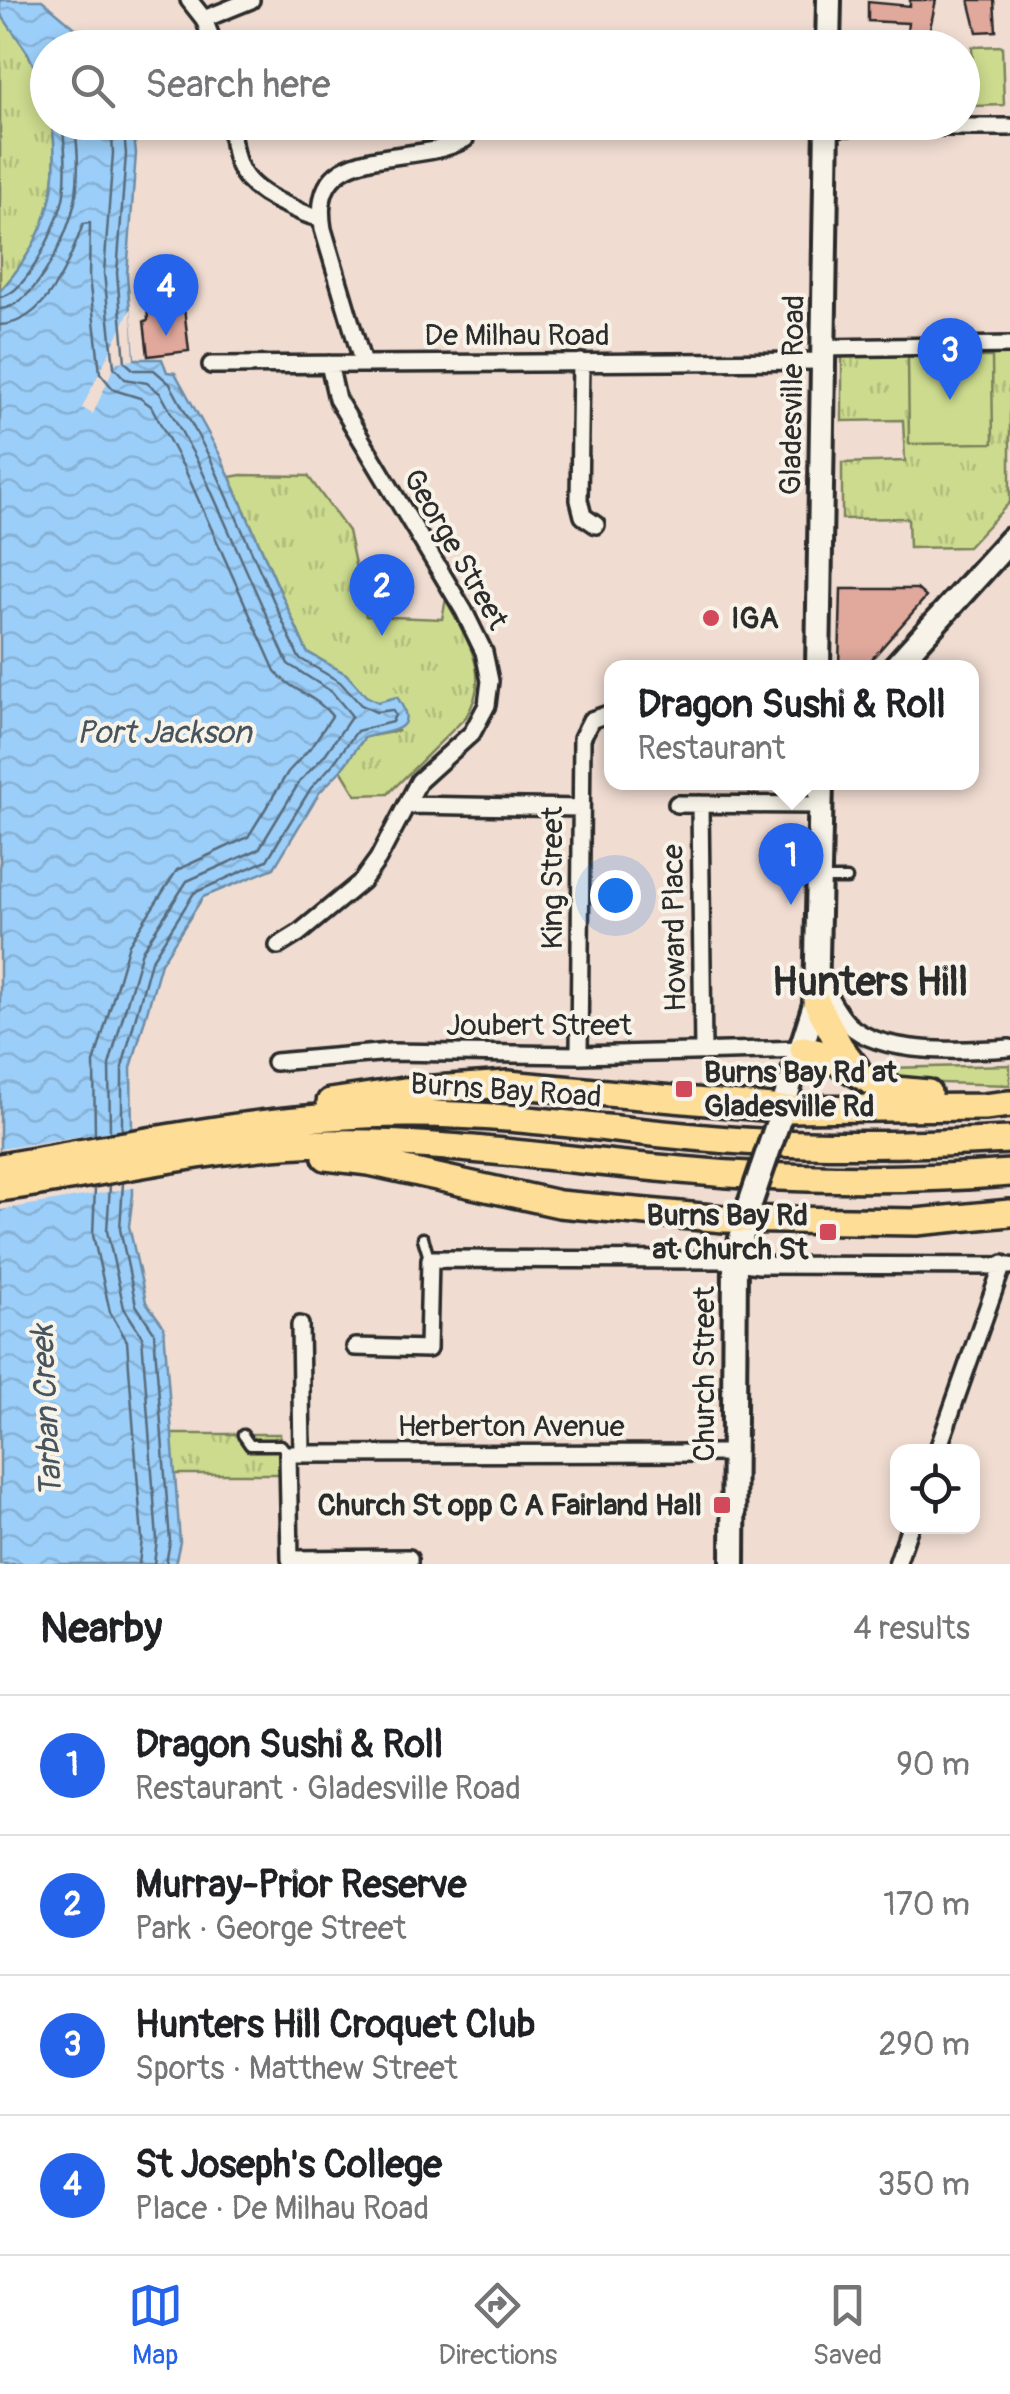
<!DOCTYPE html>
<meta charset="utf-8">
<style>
:root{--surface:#fff;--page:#f6f6f6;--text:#202124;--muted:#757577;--line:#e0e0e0;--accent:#2563eb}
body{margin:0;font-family:Pangolin,sans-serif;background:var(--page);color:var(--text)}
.controls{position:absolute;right:30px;bottom:30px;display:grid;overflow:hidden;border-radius:20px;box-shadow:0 5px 15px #0003}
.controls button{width:90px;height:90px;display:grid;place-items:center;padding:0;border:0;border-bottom:2px solid var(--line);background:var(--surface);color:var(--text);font:50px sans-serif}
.you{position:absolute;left:615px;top:895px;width:35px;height:35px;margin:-25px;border:8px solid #fff;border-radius:50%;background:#1a73e8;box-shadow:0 0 0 15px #1a73e833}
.badge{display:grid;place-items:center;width:65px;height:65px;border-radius:50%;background:var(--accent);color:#fff;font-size:32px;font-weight:700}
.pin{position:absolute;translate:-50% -82px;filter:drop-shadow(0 2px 5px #0008)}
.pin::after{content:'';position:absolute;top:52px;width:35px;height:30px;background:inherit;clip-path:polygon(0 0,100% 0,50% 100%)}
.popup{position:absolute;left:604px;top:660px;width:375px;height:130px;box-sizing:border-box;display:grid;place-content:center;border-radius:20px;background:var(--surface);filter:drop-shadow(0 2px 8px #0005);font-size:32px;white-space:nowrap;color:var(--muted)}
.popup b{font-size:38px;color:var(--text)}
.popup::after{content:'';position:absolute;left:50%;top:100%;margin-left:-20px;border:20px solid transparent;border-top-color:var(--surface)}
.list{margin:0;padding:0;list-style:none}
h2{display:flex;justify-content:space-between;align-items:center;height:130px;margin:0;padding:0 40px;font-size:42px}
h2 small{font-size:32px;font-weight:400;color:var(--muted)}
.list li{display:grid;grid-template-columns:65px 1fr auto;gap:30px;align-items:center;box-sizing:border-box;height:140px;padding:0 40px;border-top:2px solid var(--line)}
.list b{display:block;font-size:38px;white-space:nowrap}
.list p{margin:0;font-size:32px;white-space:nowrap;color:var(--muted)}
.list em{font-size:32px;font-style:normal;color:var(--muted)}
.icon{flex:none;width:55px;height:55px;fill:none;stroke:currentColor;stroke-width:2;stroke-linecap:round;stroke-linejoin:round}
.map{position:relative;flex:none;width:1010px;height:1564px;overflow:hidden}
.search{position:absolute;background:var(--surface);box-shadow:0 5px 15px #0003;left:30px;right:30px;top:30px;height:110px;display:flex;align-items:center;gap:25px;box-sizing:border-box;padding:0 35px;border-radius:55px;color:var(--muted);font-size:38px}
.sheet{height:690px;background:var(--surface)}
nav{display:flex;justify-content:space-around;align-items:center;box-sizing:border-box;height:140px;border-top:2px solid var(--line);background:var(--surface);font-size:28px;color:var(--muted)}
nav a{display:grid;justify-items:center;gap:5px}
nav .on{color:var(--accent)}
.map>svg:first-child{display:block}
.grass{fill:url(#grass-tufts);stroke:#7c835c;stroke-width:2.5}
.pitch{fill:#ccdb8e;stroke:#7c835c;stroke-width:2.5}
.water{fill:url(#water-waves);stroke:#6e8da6;stroke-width:2.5}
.pier{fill:#f0dcd1}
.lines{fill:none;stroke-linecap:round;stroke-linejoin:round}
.shore{stroke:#586c7d;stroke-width:2.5}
.building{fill:#e1a89c;stroke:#2b2b2b;stroke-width:2.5}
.lane-casing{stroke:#2b2b2b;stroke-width:15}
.street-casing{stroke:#2b2b2b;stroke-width:22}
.secondary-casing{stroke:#2b2b2b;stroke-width:30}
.primary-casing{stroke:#2b2b2b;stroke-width:32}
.lane{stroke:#f7f3e8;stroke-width:8}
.street{stroke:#f7f3e8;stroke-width:15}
.secondary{stroke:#f7f3e8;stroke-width:22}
.primary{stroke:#fedd96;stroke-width:25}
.secondary-bridge-casing{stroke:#2b2b2b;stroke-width:30;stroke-linecap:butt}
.secondary-bridge{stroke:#f7f3e8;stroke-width:22}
.poi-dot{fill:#d1495b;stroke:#f7f3e8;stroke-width:4}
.labels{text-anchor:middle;stroke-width:8;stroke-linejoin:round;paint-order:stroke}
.street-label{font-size:30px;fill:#2b2b2b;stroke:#f7f3e8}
.poi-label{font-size:30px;font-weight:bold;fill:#2b2b2b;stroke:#f7f3e8;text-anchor:start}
.water-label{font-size:32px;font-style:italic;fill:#47545e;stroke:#f7f3e8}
.district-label{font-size:40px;font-weight:bold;fill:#2b2b2b;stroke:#f7f3e8}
</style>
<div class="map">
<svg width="1010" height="1564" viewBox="0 0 1010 1564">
<defs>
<pattern id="grass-tufts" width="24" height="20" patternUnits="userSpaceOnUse" patternTransform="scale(2.5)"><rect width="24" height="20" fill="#ccdb8e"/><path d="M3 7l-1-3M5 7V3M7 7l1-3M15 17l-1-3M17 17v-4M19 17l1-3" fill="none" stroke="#afbc7b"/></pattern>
<pattern id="water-waves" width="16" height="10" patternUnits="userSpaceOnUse" patternTransform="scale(2.5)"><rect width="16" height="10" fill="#9bcef8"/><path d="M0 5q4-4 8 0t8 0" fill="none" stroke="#86b1d5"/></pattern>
</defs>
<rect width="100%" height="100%" fill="#f0dcd1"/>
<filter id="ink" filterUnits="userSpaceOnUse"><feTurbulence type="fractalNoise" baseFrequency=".01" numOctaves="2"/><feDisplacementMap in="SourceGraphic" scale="20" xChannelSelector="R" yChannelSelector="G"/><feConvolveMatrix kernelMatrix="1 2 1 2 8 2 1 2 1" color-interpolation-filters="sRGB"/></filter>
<g filter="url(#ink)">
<path class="grass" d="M0,13C26,46 47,80 48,122L52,123C62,189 45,241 0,291Z
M1010,351V502L968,547L909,548L908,518L842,519V463L905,461L903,420L842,421V353Z
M241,475L308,476L348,531L366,616L442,619L446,599C466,639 493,674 466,717L388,794L356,795L341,770L365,737L398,731L378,703L365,696L346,674L307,652L230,477Z
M1010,1065V1085L906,1082L889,1068Z
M171,1434H280L282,1474H173Z"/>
<path class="pitch" d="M1002,46L1004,105L974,106L972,47Z
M908,357H992L993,443L909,444Z"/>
<path class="water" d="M0,0H42L98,47L48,48L47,96L28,53L0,13Z
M52,123H132L136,153L127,274L134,359H162L167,372L175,373L220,455L307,652L346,674L366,696L378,702L397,697C422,733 388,730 364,738L341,770L319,793L274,868L203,897L161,963L131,1068L133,1194L129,1226L146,1302L164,1327L180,1542L175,1564H0V291C45,241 62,189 52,123Z"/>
<path class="pier" d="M131,308L134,360L116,362L93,414L82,408Z
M137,1127L138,1187L0,1210V1149Z"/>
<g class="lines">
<path class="shore" d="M0,297C28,294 60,220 64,194C67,172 65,144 62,122
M0,309C37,307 72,227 76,195C79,172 78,145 74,122
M0,325C46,323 70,261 83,224L90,223L89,277L100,373L114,390L140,398L151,406L186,472L275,671C291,691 317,696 332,716L312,746L288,772L248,837L177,870L129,944L94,1063L95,1135
M122,1130V1067L151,961L194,893L267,860L311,788L333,764L357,731L392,722L395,715L392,710L376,712L361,705L340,682L299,658L211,460L170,384L154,370H134L125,362L117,273L126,154L123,122
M110,1132L109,1065L142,951L187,881L259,849L300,781L324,756L352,716L332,692L288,664L200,466L161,394L147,383L125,379L114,367L104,273L113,153L111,122
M123,1183L120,1229L136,1305L154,1332L170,1541L166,1564
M110,1185L107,1231L124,1308L142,1336L157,1540L154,1564
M95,1188L93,1235L110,1312L127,1341L142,1539L139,1564"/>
</g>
<path class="building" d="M910,0H936L929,33H907L908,23L868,21V2L910,6Z
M969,0H994L996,31L977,32Z
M183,299L189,351L148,356L144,321L148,320L147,303Z
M841,589H917L926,597L864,668H839Z"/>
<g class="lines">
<defs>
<path id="lane" d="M824,879H847
M423,1238L429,1258
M243,1435L250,1445H281L288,1454"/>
<path id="street" d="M189,0L204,19L215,48
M204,19L251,0
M231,122C233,167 243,186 284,204C296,209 308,217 321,218
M826,127H1010
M823,348L1010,345
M581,362L579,500L583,516L596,525
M363,364L323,229C307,136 414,169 465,139
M211,365L823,361
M677,804L820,805
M700,804L703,1052
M409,805L580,808
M278,946L299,933L362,881L378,859L419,781L472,733L487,705L490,681L484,652L464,611L337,399L329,364
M818,976C827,992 835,1011 848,1024C881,1056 966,1051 1010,1048
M579,1055L582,738L591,720L605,715
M275,1062L390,1052L579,1055L803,1049
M300,1325L302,1454
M355,1347L428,1349L430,1259L721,1260L759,1265L1010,1266
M937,1452L1003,1264
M409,1564V1558L290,1559L288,1454L734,1453
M897,1564L910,1526"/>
<path id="secondary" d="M828,48L829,0
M818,668L827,122
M894,668L1010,540
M779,1119L816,1001L821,782
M733,1564L735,1262L750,1204"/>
<path id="primary" d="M816,1001L840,1047L856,1068
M803,1049L823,1054L884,1089L928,1093
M330,1102L404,1091L508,1084L783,1109L984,1107L1010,1104
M326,1157L369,1162L559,1204L724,1219L916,1222L1010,1213
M0,1167C136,1144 274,1113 413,1114C529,1114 644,1136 760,1142C844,1147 927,1144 1010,1140
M0,1188C109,1173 219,1144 330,1143C444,1141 556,1159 669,1169C782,1180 897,1182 1010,1173"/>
</defs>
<use href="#lane" class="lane-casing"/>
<use href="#street" class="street-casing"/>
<use href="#secondary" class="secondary-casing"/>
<use href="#primary" class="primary-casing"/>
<use href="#lane" class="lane"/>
<use href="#street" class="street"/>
<use href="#secondary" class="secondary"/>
<use href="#primary" class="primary"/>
<defs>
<path id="secondary-bridge" d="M750,1204L779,1119"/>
</defs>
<use href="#secondary-bridge" class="secondary-bridge-casing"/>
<use href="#secondary-bridge" class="secondary-bridge"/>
</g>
</g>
<g class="poi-dot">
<circle cx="711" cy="618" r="10"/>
<rect x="674" y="1079" width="20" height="20" rx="5"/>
<rect x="818" y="1222" width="20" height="20" rx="5"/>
<rect x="712" y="1495" width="20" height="20" rx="5"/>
</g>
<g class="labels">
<g class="street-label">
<text x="517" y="345">De Milhau Road</text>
<text transform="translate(792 395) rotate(-89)" y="10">Gladesville Road</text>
<text transform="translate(456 549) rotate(60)" y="10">George Street</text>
<text transform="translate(552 878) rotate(-90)" y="10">King Street</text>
<text transform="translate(674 928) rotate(-91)" y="10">Howard Place</text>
<text x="539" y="1035">Joubert Street</text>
<text transform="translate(506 1090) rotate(4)" y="10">Burns Bay Road</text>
<text transform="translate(704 1374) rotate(-90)" y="10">Church Street</text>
<text x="511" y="1436">Herberton Avenue</text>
</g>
<g class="poi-label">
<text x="731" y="628">IGA</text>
<text x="704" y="1082">Burns Bay Rd at<tspan x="704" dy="34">Gladesville Rd</tspan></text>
<text x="808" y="1225" text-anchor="end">Burns Bay Rd<tspan x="808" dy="34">at Church St</tspan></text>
<text x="702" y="1515" text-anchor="end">Church St opp C A Fairland Hall</text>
</g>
<g class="water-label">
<text x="164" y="743">Port Jackson</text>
<text transform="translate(46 1411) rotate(-93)" y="11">Tarban Creek</text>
</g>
<g class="district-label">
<text x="870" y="995">Hunters Hill</text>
</g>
</g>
</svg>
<div class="controls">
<button><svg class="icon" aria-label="locate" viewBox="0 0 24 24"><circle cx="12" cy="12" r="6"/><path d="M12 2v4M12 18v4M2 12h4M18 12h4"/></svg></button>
</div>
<div class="you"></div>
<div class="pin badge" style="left:791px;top:905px">1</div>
<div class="popup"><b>Dragon Sushi &amp; Roll</b>Restaurant</div>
<div class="pin badge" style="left:382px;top:636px">2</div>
<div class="pin badge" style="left:950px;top:400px">3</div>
<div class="pin badge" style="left:166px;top:336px">4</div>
<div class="search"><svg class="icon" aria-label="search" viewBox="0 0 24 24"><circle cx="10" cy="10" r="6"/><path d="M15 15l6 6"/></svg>Search here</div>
</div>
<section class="sheet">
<h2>Nearby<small>4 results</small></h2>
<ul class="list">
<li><span class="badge">1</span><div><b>Dragon Sushi &amp; Roll</b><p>Restaurant · Gladesville Road</p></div><em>90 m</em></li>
<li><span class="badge">2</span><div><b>Murray-Prior Reserve</b><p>Park · George Street</p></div><em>170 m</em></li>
<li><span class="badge">3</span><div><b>Hunters Hill Croquet Club</b><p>Sports · Matthew Street</p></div><em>290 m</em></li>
<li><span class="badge">4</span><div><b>St Joseph's College</b><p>Place · De Milhau Road</p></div><em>350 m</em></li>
</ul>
</section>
<nav>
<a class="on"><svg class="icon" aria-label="map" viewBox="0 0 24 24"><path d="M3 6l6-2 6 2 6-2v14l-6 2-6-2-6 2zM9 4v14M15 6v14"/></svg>Map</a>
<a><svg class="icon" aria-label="directions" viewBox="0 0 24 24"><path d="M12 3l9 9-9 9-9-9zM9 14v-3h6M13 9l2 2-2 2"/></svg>Directions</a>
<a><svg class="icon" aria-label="saved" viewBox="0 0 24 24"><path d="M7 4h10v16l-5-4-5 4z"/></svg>Saved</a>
</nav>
